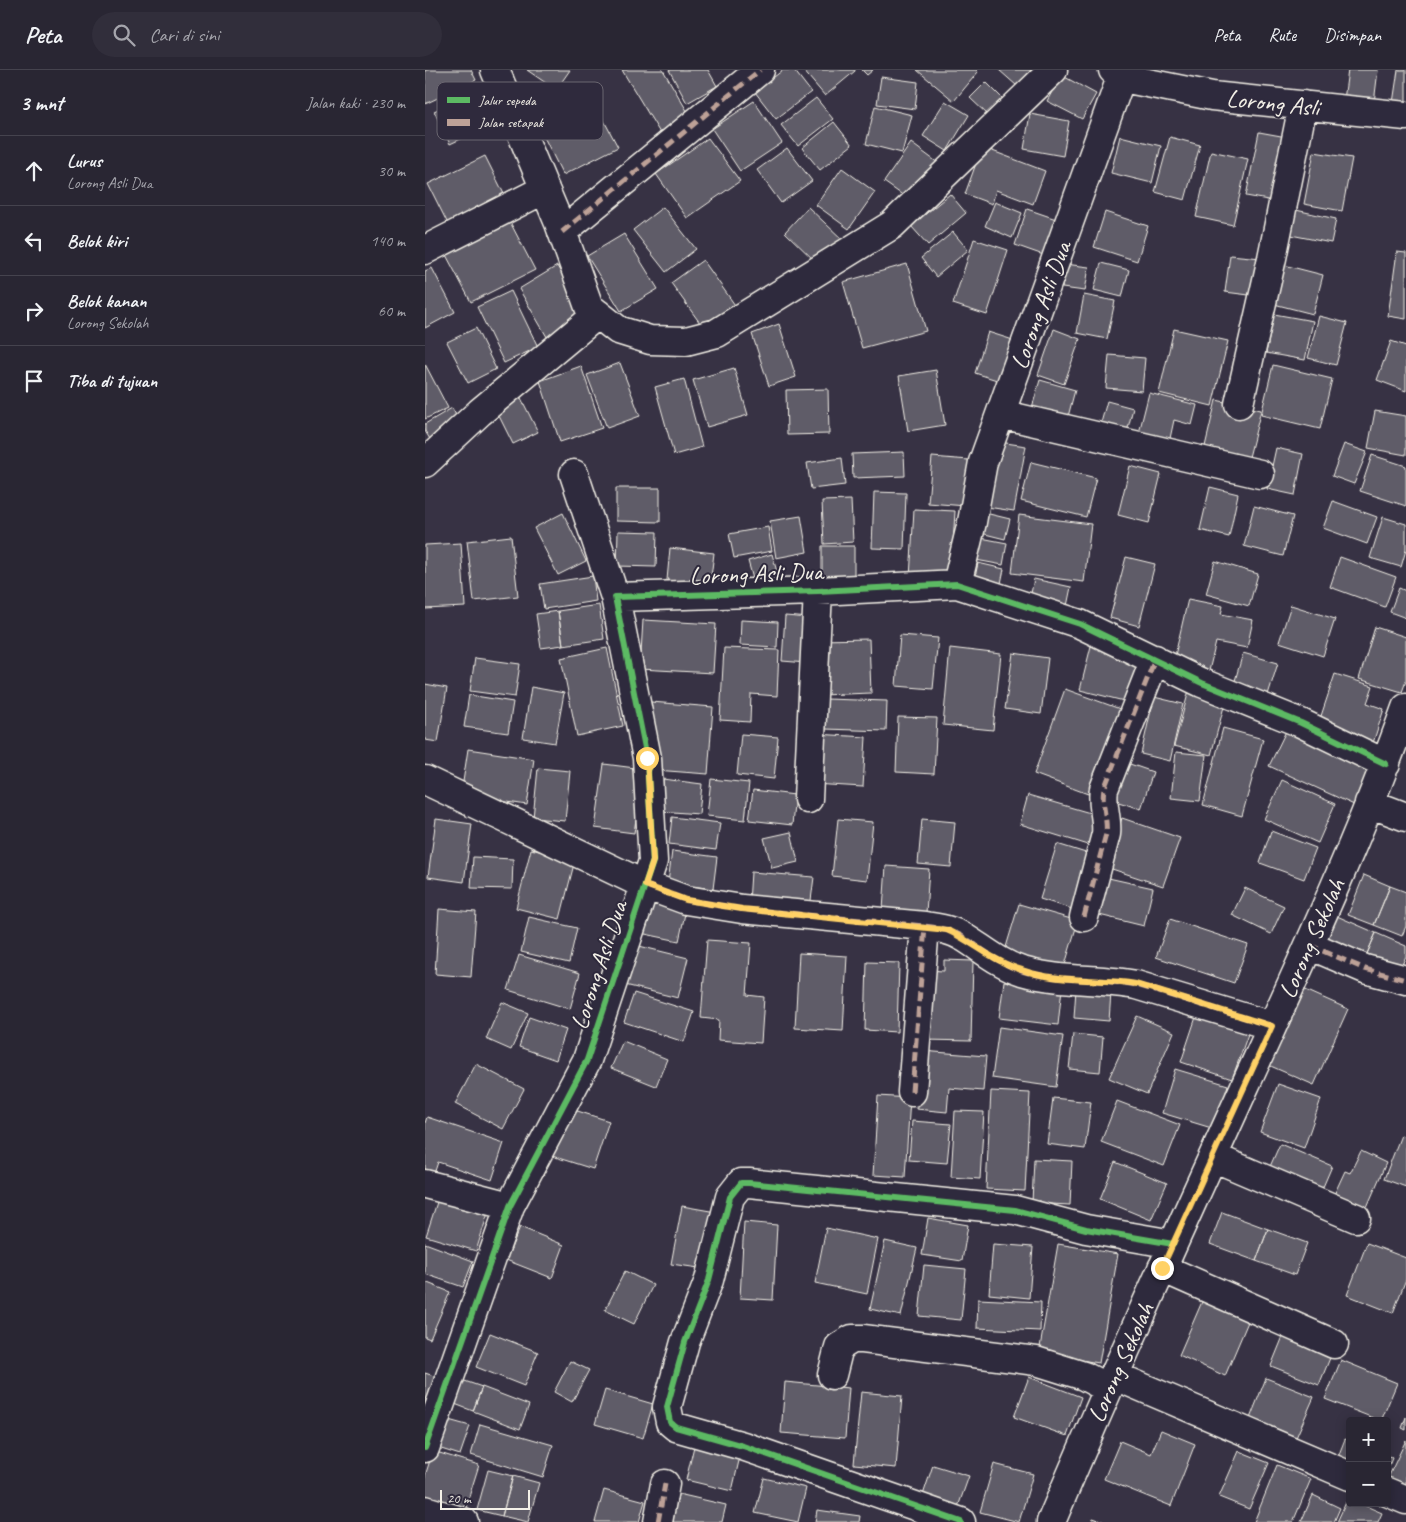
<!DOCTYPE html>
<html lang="id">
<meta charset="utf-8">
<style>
:root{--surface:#292633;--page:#312e3b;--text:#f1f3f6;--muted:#a5a5ac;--line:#45434e}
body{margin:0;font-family:Caveat,sans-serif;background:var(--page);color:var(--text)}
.controls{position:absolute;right:15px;bottom:15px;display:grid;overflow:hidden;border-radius:5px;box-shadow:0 2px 12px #0003}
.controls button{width:45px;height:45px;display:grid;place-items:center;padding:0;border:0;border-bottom:1px solid var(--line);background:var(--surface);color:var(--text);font:25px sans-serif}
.scale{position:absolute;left:15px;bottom:12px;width:90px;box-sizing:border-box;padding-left:5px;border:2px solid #f4f1e8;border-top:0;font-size:14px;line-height:18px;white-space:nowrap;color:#f4f1e8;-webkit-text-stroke:4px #2f2a3d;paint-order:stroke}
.stop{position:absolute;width:15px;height:15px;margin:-11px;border:4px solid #ffd166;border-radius:50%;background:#fff}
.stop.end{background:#ffd166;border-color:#fff;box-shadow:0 1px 5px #0008}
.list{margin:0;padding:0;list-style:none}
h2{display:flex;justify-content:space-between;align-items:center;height:65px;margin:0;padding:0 20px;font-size:21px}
h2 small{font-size:16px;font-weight:400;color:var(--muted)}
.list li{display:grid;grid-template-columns:32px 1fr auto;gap:15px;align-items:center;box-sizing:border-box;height:70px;padding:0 20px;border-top:1px solid var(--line)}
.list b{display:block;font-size:19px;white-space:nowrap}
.list p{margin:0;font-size:16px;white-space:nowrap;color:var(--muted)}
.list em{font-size:16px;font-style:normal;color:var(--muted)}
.icon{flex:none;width:28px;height:28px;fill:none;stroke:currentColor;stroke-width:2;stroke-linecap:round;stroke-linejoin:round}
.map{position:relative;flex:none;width:981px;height:1452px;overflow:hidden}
header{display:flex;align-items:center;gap:30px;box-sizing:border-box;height:70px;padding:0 25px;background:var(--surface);border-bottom:1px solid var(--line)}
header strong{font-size:24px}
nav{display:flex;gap:28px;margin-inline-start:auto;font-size:18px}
.search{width:350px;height:45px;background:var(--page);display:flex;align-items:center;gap:12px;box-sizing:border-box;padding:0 18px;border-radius:28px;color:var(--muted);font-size:19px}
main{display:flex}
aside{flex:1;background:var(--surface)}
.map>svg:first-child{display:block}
.building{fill:#5f5c67;stroke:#f4f1e8}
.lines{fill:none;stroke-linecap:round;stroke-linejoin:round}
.street-casing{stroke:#f4f1e8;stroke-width:31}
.street{stroke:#2f2a3d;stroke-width:28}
.quiet{stroke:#bda197;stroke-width:5;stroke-dasharray:10 5;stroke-linecap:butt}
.cycleway-casing{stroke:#2f2a3d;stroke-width:9}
.cycleway{stroke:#5cba63;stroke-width:6}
.route{stroke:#ffd166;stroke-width:6}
.labels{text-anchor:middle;stroke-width:4;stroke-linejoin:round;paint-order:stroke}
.street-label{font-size:25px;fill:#f4f1e8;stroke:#2f2a3d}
.key{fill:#2f2a3d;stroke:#6a6670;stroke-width:1}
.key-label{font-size:14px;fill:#f4f1e8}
</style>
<header>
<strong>Peta</strong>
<div class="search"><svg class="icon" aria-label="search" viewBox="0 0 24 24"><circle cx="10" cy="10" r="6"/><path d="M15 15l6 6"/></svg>Cari di sini</div>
<nav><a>Peta</a><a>Rute</a><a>Disimpan</a></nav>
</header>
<main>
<aside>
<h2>3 mnt<small>Jalan kaki · 230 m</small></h2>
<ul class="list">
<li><svg class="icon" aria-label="ahead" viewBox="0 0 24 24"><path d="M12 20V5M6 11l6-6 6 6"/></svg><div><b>Lurus</b><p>Lorong Asli Dua</p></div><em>30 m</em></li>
<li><svg class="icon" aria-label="left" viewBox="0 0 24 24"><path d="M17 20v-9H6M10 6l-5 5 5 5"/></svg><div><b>Belok kiri</b></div><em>140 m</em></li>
<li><svg class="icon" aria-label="right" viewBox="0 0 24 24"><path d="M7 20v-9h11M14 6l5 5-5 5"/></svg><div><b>Belok kanan</b><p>Lorong Sekolah</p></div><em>60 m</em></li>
<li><svg class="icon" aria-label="arrive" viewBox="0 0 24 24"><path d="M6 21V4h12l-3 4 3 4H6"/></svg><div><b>Tiba di tujuan</b></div></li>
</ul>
</aside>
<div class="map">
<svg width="981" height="1452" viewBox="0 0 981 1452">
<rect width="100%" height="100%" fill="#373244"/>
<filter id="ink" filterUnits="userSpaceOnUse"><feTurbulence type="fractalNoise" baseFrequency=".02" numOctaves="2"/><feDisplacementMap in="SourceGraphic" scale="10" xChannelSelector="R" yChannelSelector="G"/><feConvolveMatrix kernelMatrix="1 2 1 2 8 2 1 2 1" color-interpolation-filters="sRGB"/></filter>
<g filter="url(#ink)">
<path class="building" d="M0,0H46L51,10L0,34Z
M102,0H145L131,20Z
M197,0H238L268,51L238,68Z
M244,0H283L292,16L262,33Z
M358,0H369L386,22L351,49L330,22Z
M378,0H430V1L400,26Z
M437,0H448L442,5Z
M492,0H551L553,2L529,31Z
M574,0H606L592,16Z
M923,0H953L949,33L919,30Z
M973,0H981V34L968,33Z
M636,5L671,24L657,49L622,31Z
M456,7L493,12L490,39L452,34Z
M561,12L578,29L563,45L545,28Z
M53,21L68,54L25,74L9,41Z
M391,28L408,49L373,76L356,55Z
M168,30L193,77L138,105L114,57Z
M329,31L357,73L315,101L287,59Z
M520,31L544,45L522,81L498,66Z
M450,36L487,45L477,83L441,74Z
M605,44L644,51L638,86L599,79Z
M409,52L427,75L395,100L377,78Z
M834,62L867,68L854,132L821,126Z
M695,66L736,76L727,113L686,103Z
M745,67L775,75L760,130L730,122Z
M283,68L315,111L262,148L231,104Z
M486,73L513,93L486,131L459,112Z
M557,77L620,101L608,134L571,120L567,134L540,124Z
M362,78L387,111L356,133L332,100Z
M786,81L823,89L808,155L771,147Z
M889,82L927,88L917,141L879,134Z
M60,86L80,126L23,154L3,114Z
M417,98L450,122L424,159L391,135Z
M525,124L541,143L503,175L486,156Z
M570,132L597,143L587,168L560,156Z
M238,137L271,179L241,202L208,160Z
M383,137L418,170L394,195L360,162Z
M602,139L637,151L624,187L590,175Z
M871,140L911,149L906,173L866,165Z
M680,142L723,156L712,191L669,177Z
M84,150L110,200L46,232L20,183Z
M528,162L543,180L511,207L496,188Z
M199,164L233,219L196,241L162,186Z
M549,169L583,180L562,245L528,234Z
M972,182L981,183V249L963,246Z
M805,185L836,188L832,226L800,222Z
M278,190L312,238L280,260L246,213Z
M676,193L704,200L697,227L669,220Z
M482,194L501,261L437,278L418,212Z
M640,194L664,197L660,221L637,218Z
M855,194L898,205L888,244L845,233Z
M132,196L164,250L125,272L94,219Z
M7,198L30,242L0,258V201Z
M86,221L113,277L79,293L52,237Z
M659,225L690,231L682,269L652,263Z
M849,244L888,251L880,290L841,283Z
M894,246L922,253L911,295L883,288Z
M354,254L371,307L344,316L327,264Z
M51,258L71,299L43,313L22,272Z
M629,259L655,269L639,314L613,305Z
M749,259L803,271L787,336L734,323Z
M563,262L588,270L575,311L550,303Z
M966,271L981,276V321L952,310Z
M684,285L720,288L717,321L681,318Z
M195,293L215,346L182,358L162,305Z
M0,294L23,338L0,349Z
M848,295L907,309L895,359L836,345Z
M156,296L177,358L135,372L115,311Z
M309,298L323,345L282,357L268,310Z
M511,300L520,355L483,361L474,306Z
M259,309L277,377L249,385L230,317Z
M615,310L650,320L640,358L604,348Z
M403,319L404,364L362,365L361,320Z
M724,323L772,335L767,355L749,350L742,382L711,375Z
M95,326L113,362L88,374L70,338Z
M791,330L836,340L822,395L778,385Z
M682,331L708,338L700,370L673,364Z
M27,338L37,356L8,374L0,361V354Z
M950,341L981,346V385L943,378Z
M574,372L601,376L589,441L562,437Z
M919,374L942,382L929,414L907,406Z
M851,378L878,384L870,425L842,419Z
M479,382L480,406L428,408L427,384Z
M947,385L981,396V436L935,421Z
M507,387L544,390L541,436L503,433Z
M417,388L420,415L386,419L382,393Z
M606,392L671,408L661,447L596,431Z
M705,396L736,404L724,453L693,445Z
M785,417L813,424L804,467L775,460Z
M191,418H235V452L191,451Z
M449,422L481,423L479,479L447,478Z
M426,430L428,472L399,474L397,431Z
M908,431L952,447L942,474L898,458Z
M829,436L868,446L858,486L819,476Z
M489,439L530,441L526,510L485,508Z
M138,443L161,491L133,505L109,458Z
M560,443L585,449L580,469L556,463Z
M594,445L666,454L659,512L587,503Z
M376,446L382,482L351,488L345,451Z
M958,447L981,454V480L976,497L945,488Z
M343,457L347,481L309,488L304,464Z
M193,461L232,462L231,497L192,496Z
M86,466L93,526L49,531L42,471Z
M556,468L582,473L578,495L551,490Z
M36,473L40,537L0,539V475Z
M397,476H429V510H397Z
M245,478L289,483L285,515L242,510Z
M347,484L352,502L328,509L323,491Z
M701,487L730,494L714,556L685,548Z
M915,487L971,507L960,537L905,517Z
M790,491L833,504L824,536L781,524Z
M553,493L579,499L574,523L548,517Z
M168,506L171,531L119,539L115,514Z
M609,509L646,517L641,541L604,533Z
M974,518L981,521V548L965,542Z
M763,529L798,536L796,544L828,550L822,578L791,572L784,601L748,594Z
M174,535L179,569L138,575L133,541Z
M866,535L910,549L898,586L854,572Z
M133,541L138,575L116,578L111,544Z
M360,546L385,548L382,593L357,591Z
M218,550L291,554L288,603L215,599Z
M316,550L353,552L352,577L315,575Z
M950,557L981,567V611L977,622L934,609Z
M475,565L513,568L508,619L471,616Z
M444,569L446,623L396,625L395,570Z
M666,576L714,588L703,632L655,620Z
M182,578L198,656L152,666L136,588Z
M299,578L354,580L352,626L326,624L325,652L295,650Z
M525,578L576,584L568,660L518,655Z
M588,583L623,588L616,644L580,639Z
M818,583L853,593L841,631L807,621Z
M50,588L95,594L90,627L45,621Z
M910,604L948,616L942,633L959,639L948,673L893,655Z
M0,614L22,618L13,672L0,670Z
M106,617L139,623L130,673L98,668Z
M640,619L695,639L663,724L609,704Z
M764,620L801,629L786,685L749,676Z
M44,625L88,632L83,663L39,657Z
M729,627L758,634L745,691L716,684Z
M401,629L462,631L461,661L400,659Z
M226,632L288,637L283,704L230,700Z
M473,647L512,648L509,704L471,702Z
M863,657L948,696L929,735L844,696Z
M798,658L838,669L817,746L778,735Z
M316,664L353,667L349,709L312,705Z
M391,664L441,667L438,717L388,714Z
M43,679L109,689L102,735L36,725Z
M751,682L781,685L775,731L746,728Z
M699,692L728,702L716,739L687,730Z
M179,694L218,699L209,763L170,758Z
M113,698L145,701L140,751L108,748Z
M238,709L277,714L274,744L235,741Z
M286,709L324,713L320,750L282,746Z
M857,710L910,734L893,773L839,749Z
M328,720L370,725L367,755L324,750Z
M603,725L679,747L670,777L595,754Z
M247,747L295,753L291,780L244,774Z
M697,748L755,768L738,816L681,797Z
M11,749L47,754L39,812L3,807Z
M413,749L448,752L442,810L407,806Z
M497,749L530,752L526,797L493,794Z
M846,761L891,778L879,809L835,793Z
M366,762L373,792L347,798L339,768Z
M632,774L664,784L647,839L615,829Z
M106,779L150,790L135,849L91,838Z
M247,781L292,787L288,819L243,813Z
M48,787L88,789L87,819L46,818Z
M461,796L504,799L501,843L458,840Z
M326,802L389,807L385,838L324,833Z
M939,805L965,816L949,855L923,845Z
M679,807L728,818L719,856L670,844Z
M965,816L981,822V856L977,866L949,855Z
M820,818L859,836L846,864L807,845Z
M222,831L261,839L254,871L215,863Z
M594,834L653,851L637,905L578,887Z
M14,839L51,842L46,907L10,904Z
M905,843L951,863L938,893L892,873Z
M104,847L152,858L144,893L96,882Z
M745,849L823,875L809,913L731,887Z
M951,863L981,876V886L976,897L938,893Z
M282,870L326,873L322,925L339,927L336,973L293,970L294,950L276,948Z
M210,875L263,888L253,928L200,915Z
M374,883L422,886L418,961L370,958Z
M94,885L155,903L145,939L83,920Z
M519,890L548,891L546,971L500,970L501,900L519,901Z
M442,892L474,893L472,962L440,960Z
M579,911L637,918L633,955L574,948Z
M876,918L923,939L889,1015L841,994Z
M651,919L686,922L684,951L649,948Z
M209,923L269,942L259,972L199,952Z
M77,932L103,943L86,980L61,969Z
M712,946L749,962L722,1024L684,1008Z
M104,947L141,960L131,990L94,977Z
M771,947L823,964L807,1009L756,992Z
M574,957L638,966L631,1017L567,1008Z
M648,964L678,967L675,1002L644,999Z
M198,971L242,989L231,1016L186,998Z
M497,981L561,986L558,1021L524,1018L522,1042L491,1039Z
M51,994L99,1019L78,1059L30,1034Z
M750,999L803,1015L790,1059L737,1043Z
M853,1014L896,1029L879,1078L835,1062Z
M566,1021L605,1023L600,1121L561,1119Z
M453,1026L485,1028L480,1107L448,1105Z
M628,1028L666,1032L660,1079L622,1074Z
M692,1031L755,1055L739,1096L676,1072Z
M143,1038L184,1051L168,1099L127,1086Z
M530,1041L559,1042L555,1109L526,1107Z
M2,1047L79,1073L67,1110L13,1092L7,1110L0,1108V1053Z
M487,1051L526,1054L522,1093L484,1090Z
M976,1065L981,1067V1117L959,1109Z
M855,1074L907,1096L895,1124L843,1101Z
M936,1081L961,1093L939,1144L907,1129L920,1101L925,1103Z
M609,1089L647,1091L645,1135L607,1133Z
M690,1092L742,1113L726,1150L675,1129Z
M14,1126L64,1140L51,1181L1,1166Z
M257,1136L291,1142L281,1199L246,1194Z
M797,1142L843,1159L831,1191L785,1174Z
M503,1148L543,1155L537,1191L497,1185Z
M319,1152L352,1155L348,1230L315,1228Z
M95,1157L139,1175L127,1208L81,1190Z
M401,1158L453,1169L442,1224L390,1213Z
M843,1159L882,1173L870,1205L831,1191Z
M460,1171L492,1178L476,1246L445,1239Z
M0,1173L48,1191L38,1217L0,1204Z
M942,1173L981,1188V1209L968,1243L922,1225Z
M568,1174L608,1177L604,1228L564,1224Z
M633,1174L693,1184L674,1293L614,1283Z
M499,1195L541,1199L536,1250L494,1246Z
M200,1201L228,1215L209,1254L180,1240Z
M0,1212L25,1222L5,1269L0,1267Z
M779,1227L825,1247L800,1306L754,1285Z
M553,1229L616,1232L615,1261L552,1258Z
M65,1263L113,1282L99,1316L51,1297Z
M859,1264L907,1283L894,1315L846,1296Z
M916,1290L972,1313L956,1351L900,1329Z
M145,1291L164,1300L147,1332L129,1322Z
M0,1303L15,1308L0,1339Z
M604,1307L656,1327L642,1366L589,1347Z
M31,1308L57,1317L48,1341L22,1331Z
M841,1308L889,1327L870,1370L824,1351Z
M360,1312L424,1318L420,1368L356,1363Z
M57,1317L104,1335L95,1359L48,1341Z
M180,1320L228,1334L218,1368L170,1354Z
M436,1322L477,1326L471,1398L429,1394Z
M981,1347V1360L977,1358Z
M20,1349L45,1356L35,1385L10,1377Z
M55,1354L128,1375L118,1407L46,1385Z
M736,1360L770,1374L746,1436L679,1409L695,1371L726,1384Z
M920,1369L925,1371V1398L911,1392Z
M981,1370V1419L962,1410Z
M270,1372L316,1382L307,1421L261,1410Z
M8,1381L54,1395L37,1449L0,1437V1406Z
M814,1381L844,1393L824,1439L794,1427Z
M962,1385L967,1388L962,1401Z
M569,1394L608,1404L594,1452L555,1442Z
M508,1395L544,1406L533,1437L498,1425Z
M852,1395L886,1409L868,1452H829Z
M63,1400L88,1406L77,1446L52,1440Z
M88,1406L114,1413L103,1452L77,1446Z
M339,1408L381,1418L373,1452L330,1443Z
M179,1420L220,1431L214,1452H170Z
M249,1423L301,1435L297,1452H242Z
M888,1425L915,1438L909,1452H876Z
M923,1428L925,1433H934L957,1443L953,1452H912Z
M392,1440L435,1446L434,1452H390Z
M668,1448L680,1452H667Z"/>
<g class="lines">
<defs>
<path id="street" d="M70,0L134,153L164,237L193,260L225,270L261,271L292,263L467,155L628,0
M688,0L703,9L787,26L981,46
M137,162L335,0
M0,180L120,119
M814,334L847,188L878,35
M576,344L835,404
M0,393L55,342L173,244
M149,404L190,527
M532,514L547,452L558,392L697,5
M0,710L220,815L261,830L317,839L500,856C514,858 528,860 540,868C559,880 575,894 597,901C635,912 673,908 711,915L847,956
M383,729L393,521
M944,733L981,747
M659,847L681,764C683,749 676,735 679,719L730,589
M884,875L940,899L981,910
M487,1022L500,856
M788,1087L931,1148
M0,1114L85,1136
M737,1198L909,1274
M407,1305L414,1277L427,1269H438L611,1291L659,1306L682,1318
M688,1305L925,1406
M0,1378L85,1136L162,990L228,791L222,688L190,527L393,521L532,514L655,554L777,613L876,653L961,694
M962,1422L981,1430
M0,1440L39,1452
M233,1452L240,1414
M536,1452L318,1376L251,1357L245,1352L242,1337L260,1272L284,1210L305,1127L316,1113H324L590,1140L661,1159L748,1174
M626,1452C688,1305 754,1161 820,1016C877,891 935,767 981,638"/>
</defs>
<use href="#street" class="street-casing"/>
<use href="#street" class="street"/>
<path class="quiet" d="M137,162L335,0
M220,815L261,830L317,839L500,856C514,858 528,860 540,868C559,880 575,894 597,901C635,912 673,908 711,915L847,956
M659,847L681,764C683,749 676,735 679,719L730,589
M884,875L940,899L981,910
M487,1022L500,856
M233,1452L240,1414"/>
<defs>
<path id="cycleway" d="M0,1378L85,1136L162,990L228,791L222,688L190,527L393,521L532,514L655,554L777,613L876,653L961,694
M536,1452L318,1376L251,1357L245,1352L242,1337L260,1272L284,1210L305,1127L316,1113H324L590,1140L661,1159L748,1174"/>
</defs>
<use href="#cycleway" class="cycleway-casing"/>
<use href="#cycleway" class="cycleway"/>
</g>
</g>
<g class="lines" filter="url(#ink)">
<path class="route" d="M222,688L228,791L220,815L261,830L317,839L522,860C548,872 569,892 597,900C634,913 673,908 711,914L847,956L737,1198"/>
</g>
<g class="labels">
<g class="street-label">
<text transform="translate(848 32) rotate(6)" y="9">Lorong Asli</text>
<text transform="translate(615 235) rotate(-70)" y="9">Lorong Asli Dua</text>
<text transform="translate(331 503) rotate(-2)" y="9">Lorong Asli Dua</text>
<text transform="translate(886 868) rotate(-66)" y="9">Lorong Sekolah</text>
<text transform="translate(173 895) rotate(-72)" y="9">Lorong Asli Dua</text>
<text transform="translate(695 1292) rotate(-66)" y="9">Lorong Sekolah</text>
</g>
</g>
<rect x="12" y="12" width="166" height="58" rx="8" class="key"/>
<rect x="22" y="27" width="23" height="6" fill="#5cba63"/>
<rect x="22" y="49" width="23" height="7" fill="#bda197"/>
<g class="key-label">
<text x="54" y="35">Jalur sepeda</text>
<text x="54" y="57">Jalan setapak</text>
</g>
</svg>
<div class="controls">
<button>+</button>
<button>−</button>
</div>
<div class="scale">20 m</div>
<div class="stop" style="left:222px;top:688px"></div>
<div class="stop end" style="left:737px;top:1198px"></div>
</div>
</main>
